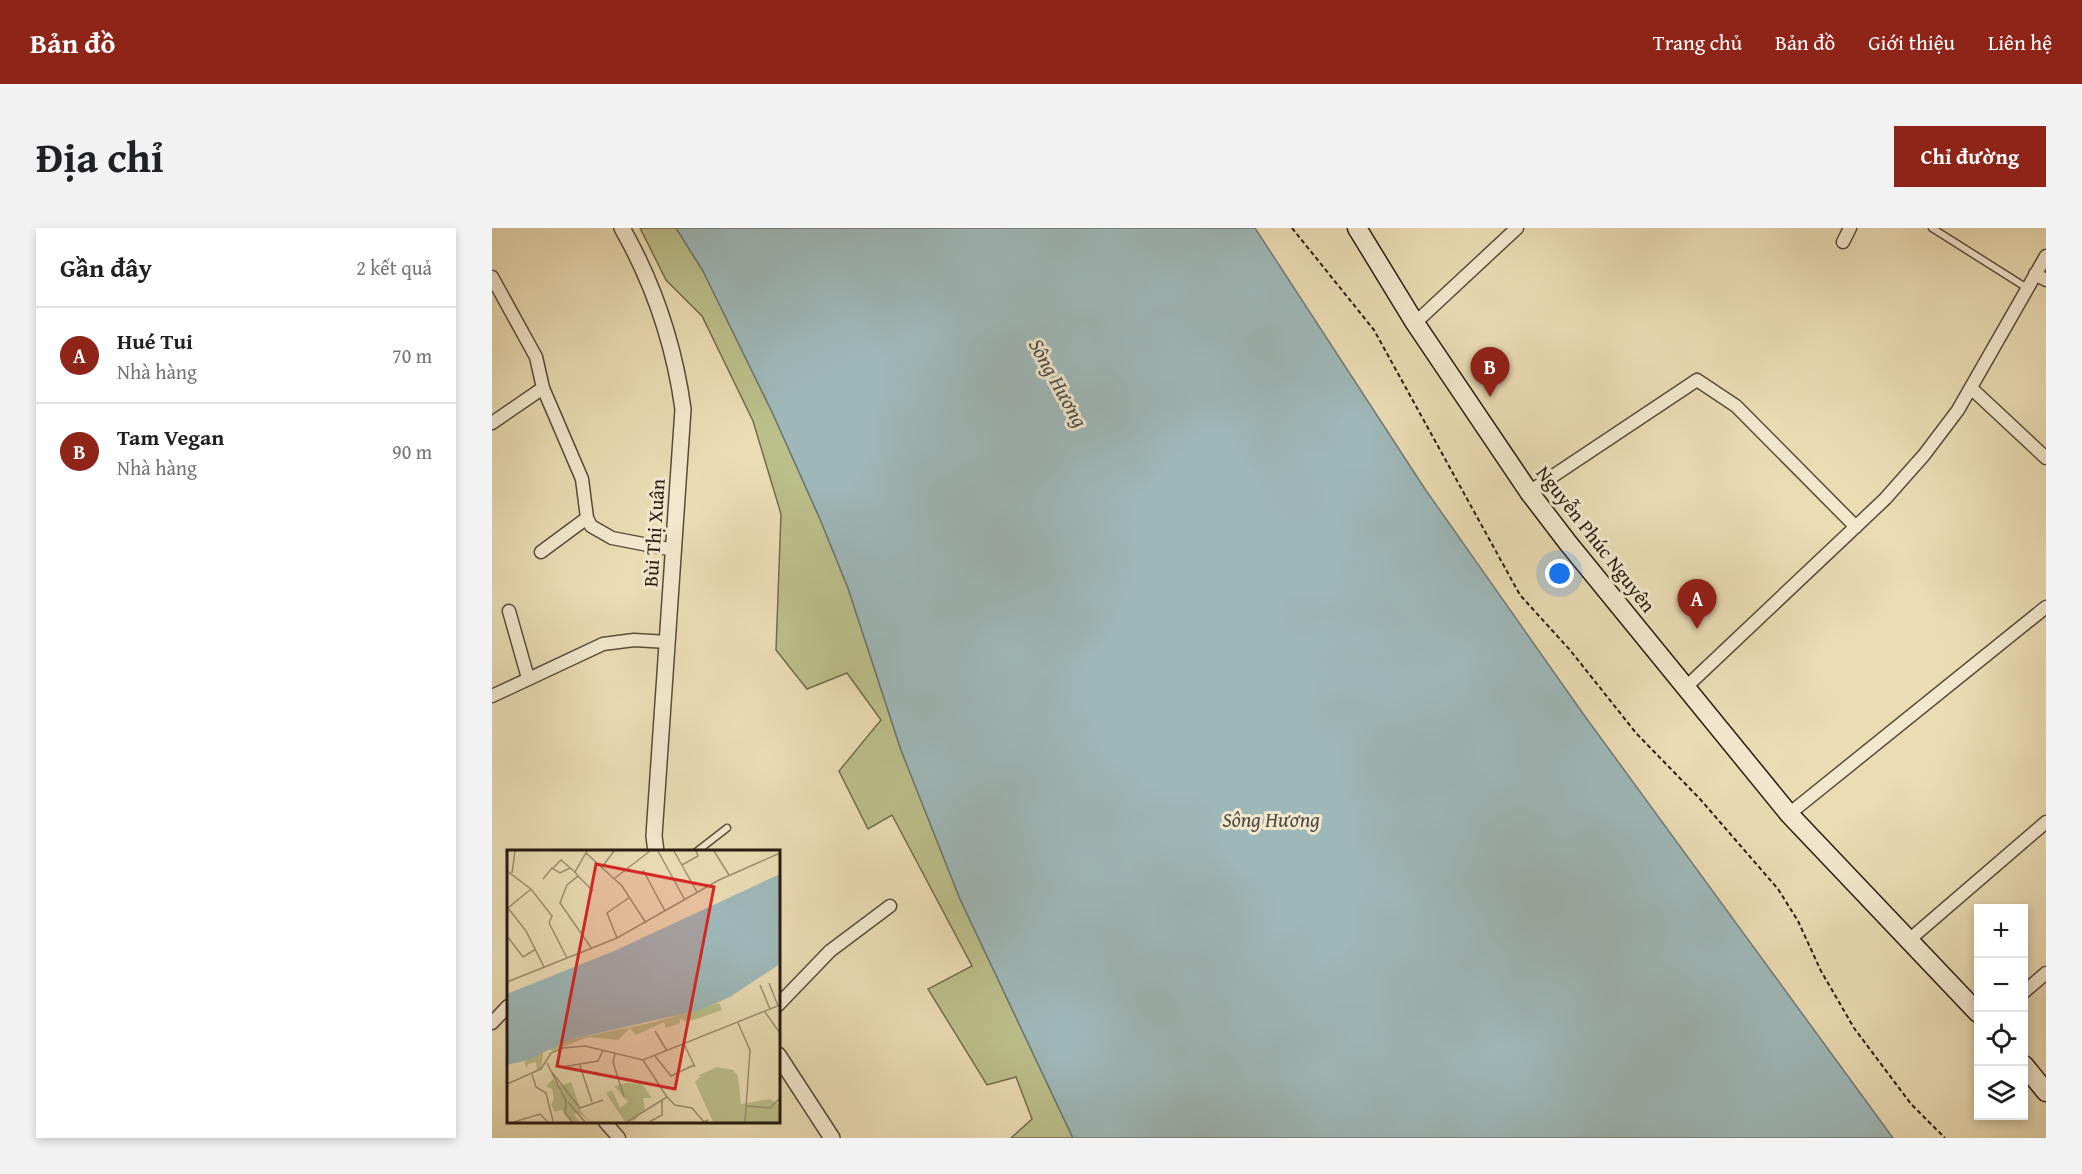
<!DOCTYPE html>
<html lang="vi">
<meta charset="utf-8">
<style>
:root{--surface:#fff;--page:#f2f2f2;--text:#202124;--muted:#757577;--line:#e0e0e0;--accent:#8f2418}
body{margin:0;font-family:"Gentium Book Plus",serif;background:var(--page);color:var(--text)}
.controls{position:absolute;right:18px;bottom:18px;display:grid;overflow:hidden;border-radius:0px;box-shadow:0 3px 9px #0003}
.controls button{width:54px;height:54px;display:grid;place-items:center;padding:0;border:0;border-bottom:2px solid var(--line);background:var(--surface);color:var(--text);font:30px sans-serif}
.you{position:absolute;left:1068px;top:346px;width:21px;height:21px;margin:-15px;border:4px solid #fff;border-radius:50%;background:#1a73e8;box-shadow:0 0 0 9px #1a73e833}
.badge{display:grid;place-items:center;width:39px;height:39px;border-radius:50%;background:var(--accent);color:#fff;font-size:20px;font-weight:700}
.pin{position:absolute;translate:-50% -50px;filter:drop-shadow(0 2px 3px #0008)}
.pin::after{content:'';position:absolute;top:32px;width:21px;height:18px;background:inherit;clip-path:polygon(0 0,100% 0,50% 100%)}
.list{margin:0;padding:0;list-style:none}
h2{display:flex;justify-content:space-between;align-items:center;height:78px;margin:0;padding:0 24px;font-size:26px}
h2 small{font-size:20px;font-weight:400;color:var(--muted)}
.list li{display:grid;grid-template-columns:39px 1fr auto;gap:18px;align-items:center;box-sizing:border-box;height:96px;padding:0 24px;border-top:2px solid var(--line)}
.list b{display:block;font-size:22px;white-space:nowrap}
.list p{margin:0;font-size:20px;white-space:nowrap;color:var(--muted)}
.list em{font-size:20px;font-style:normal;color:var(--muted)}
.icon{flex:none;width:33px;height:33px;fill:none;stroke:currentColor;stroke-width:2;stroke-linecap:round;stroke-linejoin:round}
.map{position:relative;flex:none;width:1554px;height:910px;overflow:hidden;border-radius:0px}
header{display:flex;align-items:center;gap:36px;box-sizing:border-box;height:84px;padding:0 30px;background:var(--accent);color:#fff}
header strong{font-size:28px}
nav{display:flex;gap:33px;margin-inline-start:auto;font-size:21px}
.intro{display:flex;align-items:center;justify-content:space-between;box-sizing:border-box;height:144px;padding:0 36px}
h1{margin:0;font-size:42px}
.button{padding:15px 27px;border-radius:0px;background:var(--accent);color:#fff;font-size:21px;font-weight:700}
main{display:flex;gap:36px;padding:0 36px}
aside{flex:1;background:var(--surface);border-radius:0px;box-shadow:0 3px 9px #0003}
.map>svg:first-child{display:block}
.green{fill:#bbbf8a;stroke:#726d4e;stroke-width:1.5}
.water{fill:#9eb8b9;stroke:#6f7976;stroke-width:1.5}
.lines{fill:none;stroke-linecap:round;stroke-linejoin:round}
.service-casing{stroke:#5a4b3a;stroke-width:9}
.minor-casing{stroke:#5a4b3a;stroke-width:15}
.tertiary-casing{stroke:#5a4b3a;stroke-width:18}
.secondary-casing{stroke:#291b11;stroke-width:21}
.path{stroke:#291b11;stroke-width:2;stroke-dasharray:4.5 3;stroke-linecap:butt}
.service{stroke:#f2e8ce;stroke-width:6}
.minor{stroke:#f2e8ce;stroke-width:12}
.tertiary{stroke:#f2e8ce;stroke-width:15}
.secondary{stroke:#f2e8ce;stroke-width:18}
.labels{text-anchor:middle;stroke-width:6;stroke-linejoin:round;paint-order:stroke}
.street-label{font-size:20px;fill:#291b11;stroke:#f2e8ce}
.water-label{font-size:21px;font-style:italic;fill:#4c4a43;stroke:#f2e8ce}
.inset-road{fill:none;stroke:#9d8f73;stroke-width:1.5}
.view{fill:#d62828;fill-opacity:0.15;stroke:#d62828;stroke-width:3}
.inset-edge{fill:none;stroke:#291b11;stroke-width:3}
</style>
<header>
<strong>Bản đồ</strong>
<nav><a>Trang chủ</a><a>Bản đồ</a><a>Giới thiệu</a><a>Liên hệ</a></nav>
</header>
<div class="intro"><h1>Địa chỉ</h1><a class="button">Chỉ đường</a></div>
<main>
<aside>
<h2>Gần đây<small>2 kết quả</small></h2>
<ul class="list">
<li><span class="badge">A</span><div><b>Hué Tui</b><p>Nhà hàng</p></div><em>70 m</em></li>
<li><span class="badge">B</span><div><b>Tam Vegan</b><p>Nhà hàng</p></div><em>90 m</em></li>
</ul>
</aside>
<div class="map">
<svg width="1554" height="910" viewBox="0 0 1554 910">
<rect width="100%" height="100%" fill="#ebdcb4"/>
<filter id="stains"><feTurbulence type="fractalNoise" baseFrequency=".00333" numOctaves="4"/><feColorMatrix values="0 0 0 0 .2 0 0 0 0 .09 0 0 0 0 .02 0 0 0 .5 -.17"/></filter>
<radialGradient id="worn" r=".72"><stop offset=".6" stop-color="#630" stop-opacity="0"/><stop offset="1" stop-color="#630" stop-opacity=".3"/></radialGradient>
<path class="green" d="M148,0H184L211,43L281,186L328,291L356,360L409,522L468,671L581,910H519L540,891L524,849L495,857L436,761L480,738L400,587L376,601L347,543L389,492L355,445L315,461L284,422L289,286L261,193L210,88L174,52Z"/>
<path class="water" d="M184,0H763L933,261L1092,487L1401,910H581L468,671L409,522L356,360L328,291L281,186L211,43Z"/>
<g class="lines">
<defs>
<path id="service" d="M1440,0L1535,60
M204,624L235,600"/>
<path id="minor" d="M1351,14L1358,0
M1543,46L1554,52
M0,49L44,129L51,160L90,251L95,290L99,298L120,310L182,322
M923,95L1025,0
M1479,160L1554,230
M0,195L51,160
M1037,264L1205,152L1244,178L1364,299
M49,324L95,290
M17,383L36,450
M1193,460L1393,271L1432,227L1466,182L1554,28
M0,468L111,416L142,412L176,414
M1297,586L1554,379
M1417,712L1554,594
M1532,764L1554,745
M286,777L338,723L398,678
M0,795L16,778
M113,894L127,910"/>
<path id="tertiary" d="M130,0C163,58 182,116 191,181L162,608L164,624
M286,827L340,910"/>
<path id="secondary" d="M865,0L923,95L1037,264L1076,315L1297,586L1486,785
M1532,837L1554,864"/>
</defs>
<use href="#service" class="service-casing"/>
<use href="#minor" class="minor-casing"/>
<use href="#tertiary" class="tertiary-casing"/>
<use href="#secondary" class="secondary-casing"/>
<path class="path" d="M800,0L882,102L1028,367L1078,422L1144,505L1208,571L1286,661L1306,693L1329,743L1362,800L1419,876L1453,910"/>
<use href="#service" class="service"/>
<use href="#minor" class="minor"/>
<use href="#tertiary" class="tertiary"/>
<use href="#secondary" class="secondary"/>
</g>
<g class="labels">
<g class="street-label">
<text transform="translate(162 305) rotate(-86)" y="7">Bùi Thị Xuân</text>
<text transform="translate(1104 311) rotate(52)" y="7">Nguyễn Phúc Nguyên</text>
</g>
<g class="water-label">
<text transform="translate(566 155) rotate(61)" y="7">Sông Hương</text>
<text x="779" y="599">Sông Hương</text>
</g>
</g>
<g transform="translate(15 622)">
<rect width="273" height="273" fill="#ebdcb4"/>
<path d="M212,153L215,160L181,172L173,169V173L159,178L157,172L129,185L123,178L111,190L81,187L45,201L42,198L36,203L34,219L30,221L29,212L21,214L20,218L17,212L40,198L61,190L148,172ZM210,217L226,220L231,226L234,254L263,249L273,255V272H206L188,232L194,226H190ZM46,229L53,236L64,232L75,263L84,271L70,262L67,264L72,272H65L55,260L48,262L44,255L47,249L45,239L39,236ZM120,233L135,234L145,248H136L138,259L128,270L118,272L99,243L105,240L113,258L121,252L107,236Z" fill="#bbbf8a"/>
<path d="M273,24V114L223,147L193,160L61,190L21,210L0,215V144L107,101Z" fill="#9eb8b9"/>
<path class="inset-road" d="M80,1L68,22L71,26L60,35L53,53L85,99M151,1L178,50M167,1L190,42M207,1L222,25M79,3L115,36L139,73M175,15L191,6L189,1M95,17L107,1M46,18L54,10L68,22M136,20L158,61M0,21L24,39L45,66L42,73M5,23L8,1M71,26L86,41M108,28L143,1M36,29L45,18L53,23L63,18M24,39L1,58L19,81L37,117M42,73L60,108M0,86L16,107L29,99M110,88L100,63L123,47M0,132L110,88L212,30L273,3M262,133L271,156M253,135L263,159M258,162L273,183M231,173L243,200L238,272M148,181L160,201M177,194L188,217M108,204L106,212L117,247M148,206L164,226L187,215M40,213L59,251L58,263L65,272M72,213L85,252M55,217L91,211L96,200M44,221L73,258L96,250M25,224L29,237L39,243L46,271M0,234L34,219L44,203L56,198L78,196L136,210L273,155M160,247L168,255L185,258L197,272L201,270M61,252L78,272M240,256L263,258L273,248M7,272L33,264L41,272M120,272L160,247L136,210M142,272L155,265V251"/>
<path class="view" d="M89,14L207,37L168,239L50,216Z"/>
<rect width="273" height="273" class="inset-edge"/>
</g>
<rect width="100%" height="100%" filter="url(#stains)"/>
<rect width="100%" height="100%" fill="url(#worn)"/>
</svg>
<div class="controls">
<button>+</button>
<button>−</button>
<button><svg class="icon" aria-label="locate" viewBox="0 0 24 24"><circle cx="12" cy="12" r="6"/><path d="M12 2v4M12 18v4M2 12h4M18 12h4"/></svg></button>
<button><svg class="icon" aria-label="layers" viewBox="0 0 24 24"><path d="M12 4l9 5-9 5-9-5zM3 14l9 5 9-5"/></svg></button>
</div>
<div class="you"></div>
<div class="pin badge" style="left:1205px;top:401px">A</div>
<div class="pin badge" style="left:998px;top:169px">B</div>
</div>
</main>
